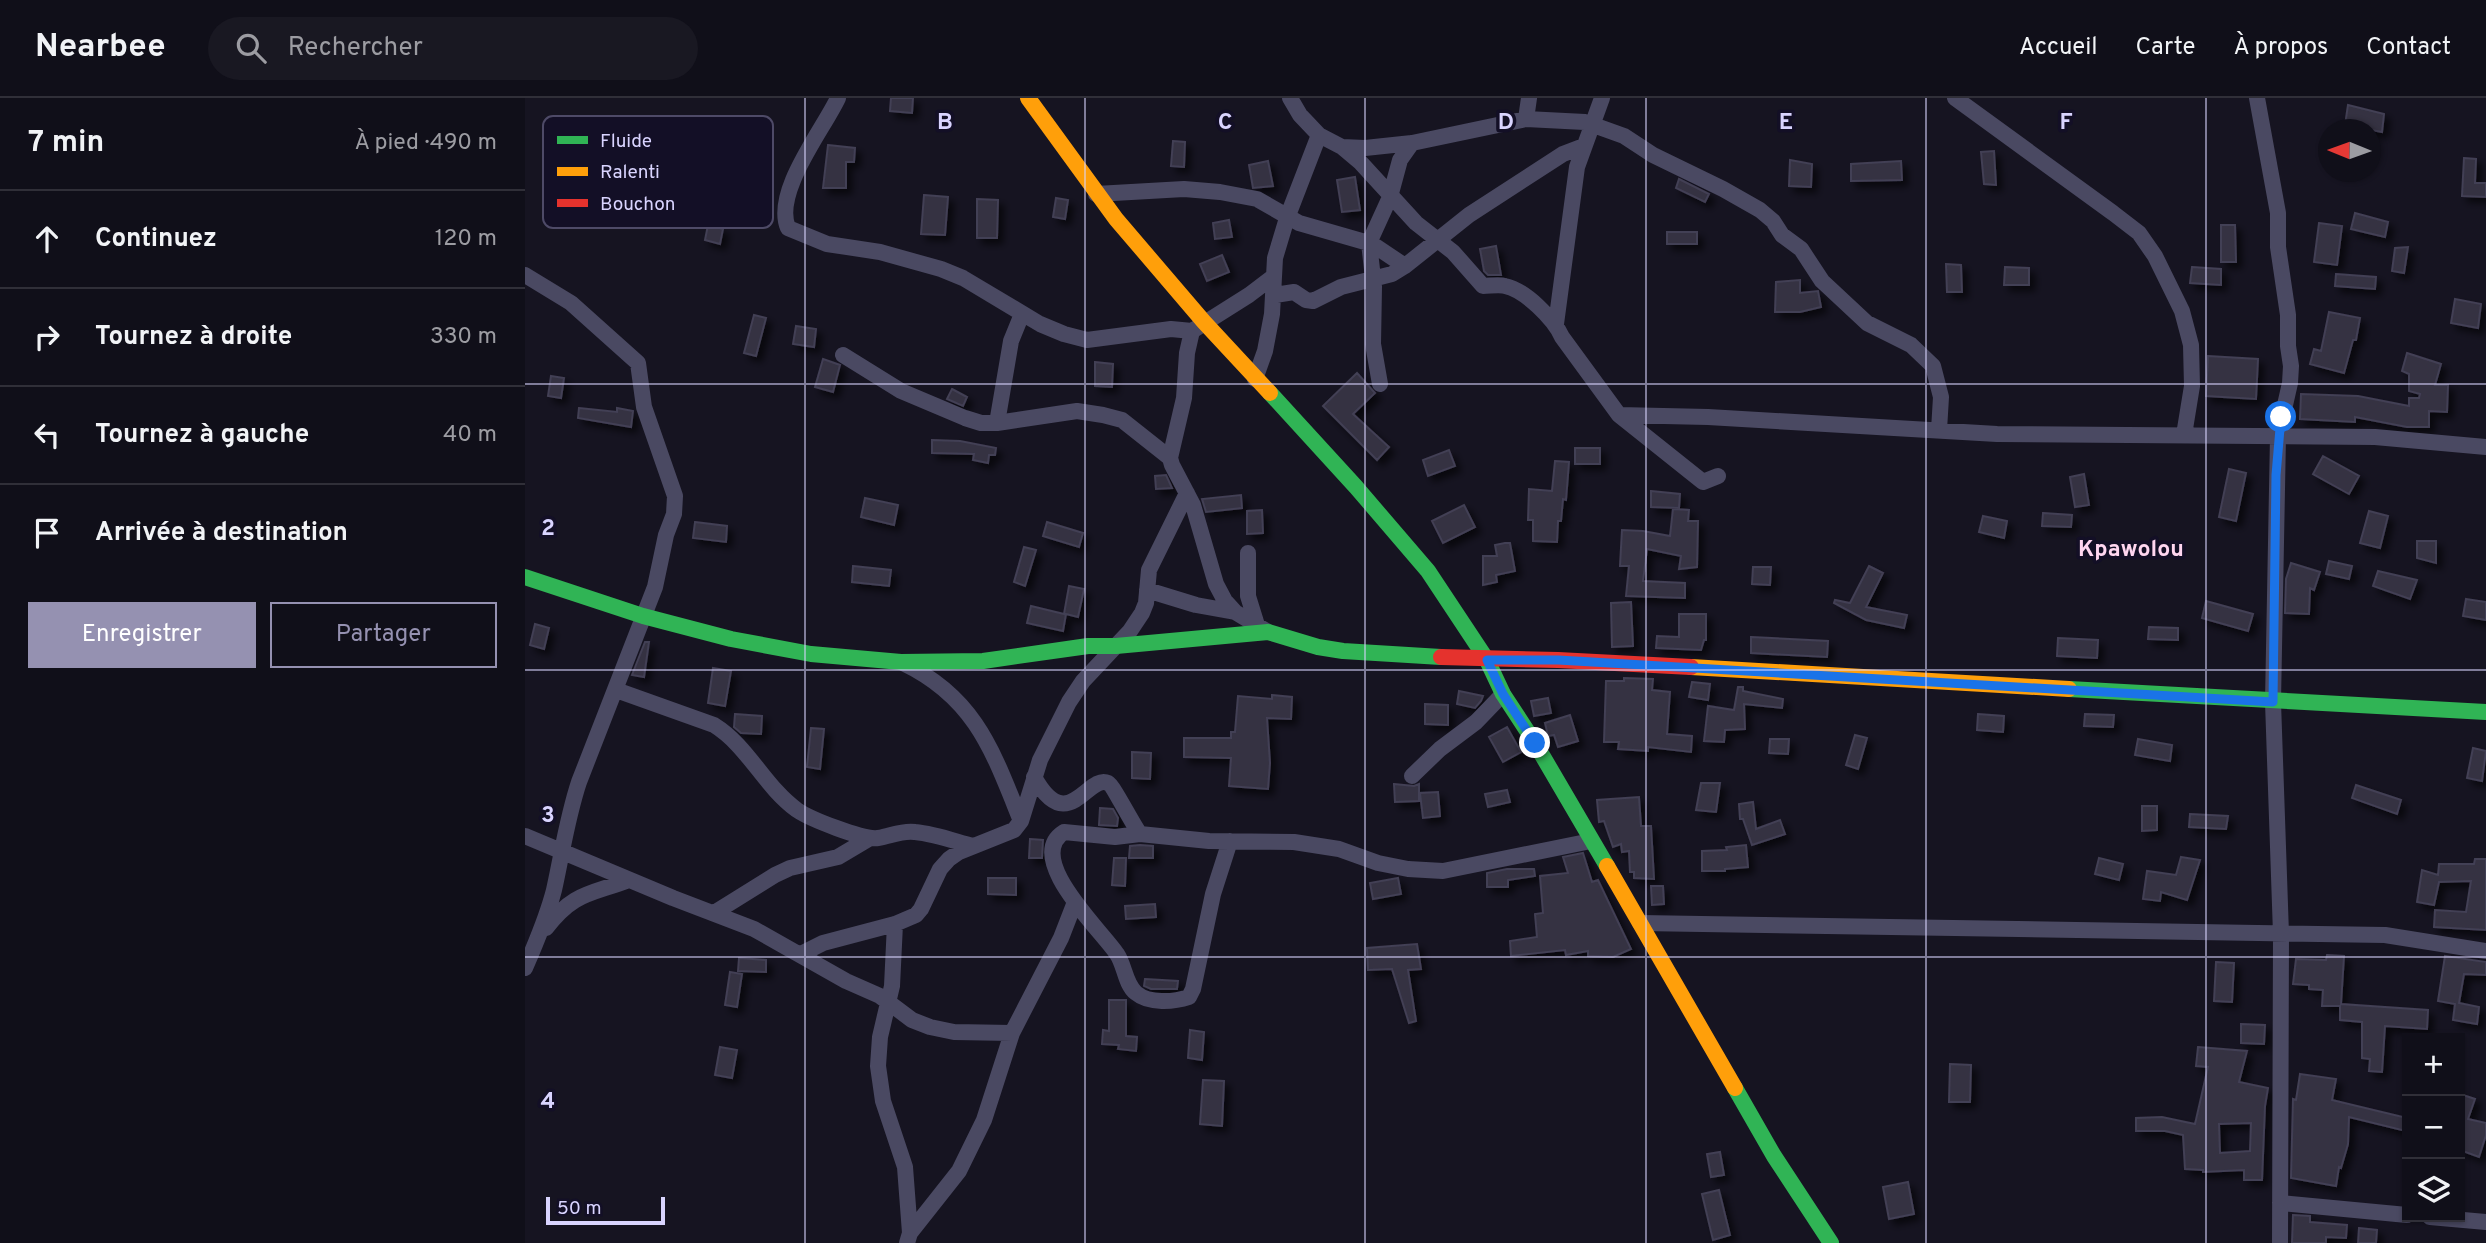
<!DOCTYPE html>
<html lang="fr">
<meta charset="utf-8">
<style>
:root{--surface:#100f19;--page:#191822;--text:#f1f3f6;--muted:#9c9ca2;--line:#302f38;--accent:#9591b1}
body{margin:0;font-family:Overpass,sans-serif;background:var(--page);color:var(--text)}
.controls{position:absolute;right:21px;bottom:21px;display:grid;overflow:hidden;border-radius:0px;box-shadow:0 2px 5px #0004}
.controls button{width:63px;height:63px;display:grid;place-items:center;padding:0;border:0;border-bottom:2px solid var(--line);background:var(--surface);color:var(--text);font:35px sans-serif}
.compass{position:absolute;left:1793px;top:21px;width:63px;height:63px;border-radius:50%;background:var(--surface);box-shadow:0 2px 5px #0004;rotate:271deg}
.scale{position:absolute;left:21px;bottom:18px;width:119px;box-sizing:border-box;padding-left:7px;border:4px solid #d9d4ff;border-top:0;font-size:19px;line-height:24px;white-space:nowrap;color:#d9d4ff;-webkit-text-stroke:5px #130f26;paint-order:stroke}
.stop{position:absolute;width:21px;height:21px;margin:-16px;border:5px solid #1a73e8;border-radius:50%;background:#fff}
.stop.end{background:#1a73e8;border-color:#fff;box-shadow:0 2px 7px #0008}
.list{margin:0;padding:0;list-style:none}
h2{display:flex;justify-content:space-between;align-items:center;height:91px;margin:0;padding:0 28px;font-size:30px}
h2 small{font-size:23px;font-weight:400;color:var(--muted)}
.list li{display:grid;grid-template-columns:46px 1fr auto;gap:21px;align-items:center;box-sizing:border-box;height:98px;padding:0 28px;border-top:2px solid var(--line)}
.list b{display:block;font-size:26px;white-space:nowrap}
.list em{font-size:23px;font-style:normal;color:var(--muted)}
.actions{display:flex;gap:14px;padding:21px 28px}
.actions a{flex:1;padding:16px 0;border:2px solid var(--accent);border-radius:0px;text-align:center;font-size:24px;color:var(--accent)}
.actions .main{background:var(--accent);color:#fff}
.icon{flex:none;width:38px;height:38px;fill:none;stroke:currentColor;stroke-width:2;stroke-linecap:round;stroke-linejoin:round}
.map{position:relative;flex:none;width:1961px;height:1145px;overflow:hidden}
header{display:flex;align-items:center;gap:42px;box-sizing:border-box;height:98px;padding:0 35px;background:var(--surface);border-bottom:2px solid var(--line)}
header strong{font-size:33px}
nav{display:flex;gap:38px;margin-inline-start:auto;font-size:24px}
.search{width:490px;height:63px;background:var(--page);display:flex;align-items:center;gap:18px;box-sizing:border-box;padding:0 24px;border-radius:38px;color:var(--muted);font-size:26px}
main{display:flex}
aside{flex:1;background:var(--surface)}
.map>svg:first-child{display:block}
.building{fill:#343243;stroke:#433f54;stroke-width:2;fill-rule:evenodd;filter:url(#shadow)}
.lines{fill:none;stroke-linecap:round;stroke-linejoin:round}
.street{stroke:#4a4962;stroke-width:16}
.fast{stroke:#30b455;stroke-width:16}
.slow{stroke:#ff9f0a;stroke-width:16}
.jam{stroke:#e5322d;stroke-width:16}
.route{stroke:#1a73e8;stroke-width:9}
.grid{fill:none;stroke:#d9d4ff;stroke-width:2;stroke-opacity:0.55}
.labels{text-anchor:middle;stroke-width:7;stroke-linejoin:round;paint-order:stroke}
.neighbourhood-label{font-size:23px;font-weight:bold;fill:#ffd6f0;stroke:#130f26}
.key{fill:#130f26;stroke:#4e4a67;stroke-width:2}
.key-label{font-size:19px;fill:#d9d4ff}
.grid-label{font-size:23px;text-anchor:middle;font-weight:bold;fill:#d9d4ff;stroke:#130f26;stroke-width:7;stroke-linejoin:round;paint-order:stroke}
</style>
<header>
<strong>Nearbee</strong>
<div class="search"><svg class="icon" aria-label="search" viewBox="0 0 24 24"><circle cx="10" cy="10" r="6"/><path d="M15 15l6 6"/></svg>Rechercher</div>
<nav><a>Accueil</a><a>Carte</a><a>À propos</a><a>Contact</a></nav>
</header>
<main>
<aside>
<h2>7 min<small>À pied · 490 m</small></h2>
<ul class="list">
<li><svg class="icon" aria-label="ahead" viewBox="0 0 24 24"><path d="M12 20V5M6 11l6-6 6 6"/></svg><div><b>Continuez</b></div><em>120 m</em></li>
<li><svg class="icon" aria-label="right" viewBox="0 0 24 24"><path d="M7 20v-9h11M14 6l5 5-5 5"/></svg><div><b>Tournez à droite</b></div><em>330 m</em></li>
<li><svg class="icon" aria-label="left" viewBox="0 0 24 24"><path d="M17 20v-9H6M10 6l-5 5 5 5"/></svg><div><b>Tournez à gauche</b></div><em>40 m</em></li>
<li><svg class="icon" aria-label="arrive" viewBox="0 0 24 24"><path d="M6 21V4h12l-3 4 3 4H6"/></svg><div><b>Arrivée à destination</b></div></li>
</ul>
<div class="actions"><a class="main">Enregistrer</a><a>Partager</a></div>
</aside>
<div class="map">
<svg width="1961" height="1145" viewBox="0 0 1961 1145">
<defs>
<filter id="shadow"><feDropShadow dx="5.5" dy="5.5" stdDeviation="3.5" flood-color="#0009"/></filter>
</defs>
<rect width="100%" height="100%" fill="#161421"/>
<path class="building" d="M366,0H388L387,15L365,13Z
M1823,7L1859,16L1857,34L1820,27Z
M648,43L660,44L659,69L646,68Z
M303,47L330,50L329,64H321V90H298Z
M1469,53L1471,87L1459,86L1456,54Z
M1939,60L1951,61L1950,85H1961V99L1937,98Z
M1265,62L1287,66L1286,89L1264,88Z
M743,63L748,88L728,90L724,67Z
M1376,63L1377,82L1326,83V66Z
M830,79L835,112L817,114L812,82Z
M1154,81L1184,96L1180,104L1151,90Z
M399,97L423,99L420,137L396,136Z
M531,100L543,102L540,121L528,119Z
M452,101L473,102L472,140H452Z
M1830,115L1863,124L1860,139L1826,131Z
M704,122L707,139L690,141L688,125Z
M1794,125L1817,128L1812,167L1789,164Z
M183,127L198,131L195,146L180,142Z
M1696,127H1710L1711,164H1696Z
M1142,134H1172V146H1142Z
M971,148L976,177H963L959,173L955,151Z
M1883,149L1879,175L1867,173L1870,150Z
M697,157L704,174L682,183L675,166Z
M1421,166L1436,167L1437,194H1422Z
M1480,169L1504,170V187H1479Z
M1667,169L1696,171V187L1665,185Z
M1811,176L1851,179L1850,191L1810,188Z
M1275,182V195L1293,193L1296,209L1275,214H1250L1251,184Z
M1930,201L1956,206L1953,230L1926,225Z
M1804,214L1835,220L1831,242H1828L1819,275L1785,266L1789,251L1796,253Z
M229,217L241,220L231,258L219,255Z
M271,228L291,231L289,249L268,246Z
M1882,255L1916,266L1910,287H1923L1922,314L1904,313V329H1882L1830,319V324L1775,321L1776,296L1833,298L1884,308V300H1894L1895,296L1884,293V276L1877,273Z
M1683,258L1733,261L1731,301L1681,298Z
M298,261L315,267L308,294L290,289Z
M570,264L588,266L587,289L570,288Z
M832,275L850,295L828,316L864,349L852,362L798,308Z
M26,278L39,280L36,300L23,298Z
M427,291L442,299L438,308L422,301Z
M54,310L92,314V310L108,313L106,329L53,320Z
M407,342L435,343L471,350L470,357H464L463,365L448,362L449,356L407,355Z
M1050,350H1075V366H1050Z
M924,352L930,368L903,378L898,362Z
M1798,358L1834,378L1824,396L1788,376Z
M1030,363L1044,364L1041,402L1038,401L1036,423H1033L1032,444L1008,443V422H1003L1004,391L1027,393Z
M1704,371L1721,375L1711,423L1694,419Z
M1559,376L1564,407L1550,409L1545,379Z
M641,377L647,390L631,391L630,378Z
M1126,393L1155,396L1154,410L1126,409Z
M716,397L717,410L681,414L677,401Z
M340,400L373,407L369,427L336,419Z
M939,407L950,429L918,445L907,423Z
M1148,411L1164,412L1163,423H1173L1172,469L1154,471L1156,458L1122,451L1118,483L1160,485V500L1101,498L1104,468H1095L1097,432L1118,433L1145,438Z
M737,412L738,435L722,436V413Z
M1844,413L1863,418L1855,450L1835,445Z
M1518,415L1547,417L1546,429L1517,428Z
M1458,418L1482,423L1479,440L1454,434Z
M170,424L202,428L201,444L168,440Z
M522,424L558,435L554,449L518,438Z
M1892,443H1911V465L1892,460Z
M980,445H985L990,473L971,477L972,484L958,487V458H972L970,447Z
M499,449L511,452L500,488L489,484Z
M1804,463L1827,468L1824,481L1801,476Z
M1766,465L1795,474L1789,492L1785,490L1784,516L1760,515L1761,481Z
M328,468L366,472L364,488L327,484Z
M1344,468L1358,475L1341,509L1382,517L1379,530L1341,522L1309,505L1310,502L1325,505Z
M1228,469H1246L1245,487L1227,486Z
M1853,473L1892,482L1885,501L1848,488Z
M544,488L559,491L553,519L541,516L538,533L502,525L506,508L539,516Z
M1941,501L1961,504V522L1938,518Z
M1681,503L1728,516L1723,533L1677,520Z
M1106,504L1108,548L1087,549L1086,505Z
M1154,516H1181V542H1179L1176,552L1131,550L1132,538L1154,539Z
M10,526L24,530L19,551L5,547Z
M1624,529L1653,530V542L1623,541Z
M1226,539L1303,543L1302,559L1226,555Z
M1533,540L1573,542L1572,560L1532,558Z
M120,544H124L119,579L107,577Z
M188,570L206,573L200,608L183,605Z
M1099,580L1128,581L1127,592L1145,594L1142,636L1167,638L1166,654L1123,649V653L1093,651L1094,644H1079L1081,583H1099Z
M1167,584L1185,586L1183,602L1164,599Z
M1213,589H1218V593L1258,601L1257,610L1219,606L1220,631L1200,632L1199,644L1179,643L1183,608L1209,612Z
M934,593L958,598L956,603L950,610L932,606Z
M747,597L767,599L766,621L742,620L745,665L743,691L704,688L706,660L659,659V640H706V634H710L713,598L747,601Z
M1023,600L1026,615L1009,618L1006,603Z
M900,606L923,607V627L900,626Z
M210,616L237,618L236,636L216,635L209,629Z
M1453,616L1479,618L1478,634L1452,632Z
M1560,616L1589,617L1588,629L1559,628Z
M1045,617L1053,643L1033,649L1029,637L1023,638L1020,625Z
M982,629L996,654L978,664L964,639Z
M286,630L299,631L295,671L282,669Z
M1330,637L1342,640L1333,671L1321,667Z
M1245,641H1264L1263,656L1244,655Z
M1613,641L1647,647L1645,663L1610,657Z
M1948,650L1961,653L1957,683L1942,680Z
M607,654L626,655L625,681L607,680Z
M1176,685H1195L1191,714L1171,712Z
M869,686L889,688L894,686V703L870,704Z
M1831,687L1876,702L1872,716L1827,700Z
M982,692L985,704L963,709L960,696Z
M913,694L915,718L898,720L895,695Z
M1114,699L1116,728H1126L1129,781L1109,780V774H1105L1104,753L1097,754L1096,746L1088,749L1079,723L1074,724L1072,702Z
M1228,704L1231,731L1255,722L1260,736L1227,747L1218,721H1215L1214,706Z
M1617,708H1632V732L1617,733Z
M575,710L588,711L593,720L592,728L574,727Z
M1665,716L1703,718L1701,731L1664,729Z
M505,741L518,742L517,760H504Z
M615,747L628,748V760H604L605,748Z
M1221,747L1223,769L1200,771V773H1177V753L1202,752L1201,749Z
M1058,755L1067,784L1073,782L1106,851L1088,859L1063,858V853L1041,857L1040,852L986,858L985,843L1012,839L1010,816L1018,815L1015,778L1043,775L1038,759Z
M1656,759L1675,762L1662,802L1636,794L1635,803L1618,801L1622,773L1651,777Z
M589,760H601L600,788L587,787Z
M1574,760L1598,766L1594,782L1570,776Z
M1950,761H1961V832L1909,829L1910,812L1941,814L1946,783L1914,784L1909,807L1892,804L1897,772L1913,777L1914,766H1949Z
M982,771H1009L1010,778L983,782V789H962V775Z
M463,780H491V797L463,796Z
M873,780L876,796L848,801L845,785Z
M1126,788H1138L1139,806L1127,807Z
M630,806L631,819L601,821L600,808Z
M892,846L896,871L883,872L891,923L884,925L867,871L843,872L842,850Z
M1802,857L1819,858L1816,906L1903,912L1902,931L1860,928L1857,974L1844,973L1845,961L1837,960V924L1815,922V908H1797L1798,892L1784,891V887L1768,886L1771,861L1801,862Z
M1920,858L1961,864V877L1939,876L1934,905L1954,909L1952,926L1928,922L1930,906L1913,903Z
M214,860L241,862V874L213,873Z
M1691,864L1709,865L1707,904L1689,903Z
M205,874L217,876L212,909L200,907Z
M620,881L653,883L652,891H626L619,888Z
M584,902H601V938L612,939L611,953L593,951L594,947L577,946L578,932L584,933Z
M1716,926L1740,927L1739,946L1716,945Z
M665,932L679,934L677,962L663,960Z
M195,949L212,952L207,980L190,977Z
M1673,949L1722,953L1714,984L1743,990L1740,1008L1737,1082H1719V1072L1678,1074V1072L1660,1071L1658,1037L1640,1033H1611V1020L1637,1019L1670,1026L1683,969L1671,968ZM1726,1025L1725,1053L1695,1055L1694,1026Z
M1425,966L1446,967L1445,1004H1424Z
M1775,976L1811,981L1807,1002L1882,1020L1881,1033L1824,1019L1823,1046L1816,1070L1814,1069L1811,1088L1766,1080L1768,1001L1771,1002Z
M678,982L699,983L697,1028L675,1026Z
M1935,996L1950,1001L1943,1021L1961,1025V1037L1954,1059L1935,1052Z
M1195,1054L1199,1077L1186,1079L1182,1056Z
M1383,1084L1389,1116L1364,1121L1358,1089Z
M1194,1092L1205,1137L1188,1142L1177,1096Z
M1768,1117L1785,1118V1124L1822,1127L1821,1140L1801,1139V1145H1767Z
M1834,1130L1852,1132L1851,1145H1833Z"/>
<g class="lines">
<path class="street" d="M313,0C298,32 248,94 263,130L302,146L355,154L416,171L438,180L515,226L539,236L562,242L646,231L667,233
M765,0L775,17L794,37L817,49L836,65L891,125L928,154L958,188C965,188 974,186 980,188C1000,192 1029,221 1037,239L1094,317L1178,384L1193,378
M1430,0L1588,115L1614,135L1630,158L1657,213L1666,247L1667,288L1659,337
M1732,0L1753,115V149L1763,217V248L1766,268L1765,285L1753,338L1748,604L1756,836L1755,1145
M1001,21L1004,0
M817,49L840,50L887,45L1001,21L1060,24L1099,38L1128,57L1198,91L1235,112L1248,123L1257,137L1276,151L1297,183L1342,225L1386,247L1408,268L1416,299L1414,332
M571,96L659,91L695,94L732,101L774,125L847,146L880,168
M0,177L46,205L113,265L119,309L150,398L149,416L141,437L130,489L54,684C42,720 37,756 29,792C22,819 11,845 0,870
M750,197L769,194L781,202L788,203L816,189L867,176L880,168L944,117L1038,56L1059,48
M1031,226L1052,69L1077,0
M318,257L376,293L440,320L456,325H472L552,313L578,317L597,322L645,360
M730,281L740,253L747,216L750,160L762,120L794,37
M855,286L848,246L849,189L844,145L865,99L875,62L887,45
M1094,317L1183,319L1472,336L1850,339L1961,349
M472,325L486,243L497,216
M723,455V498L732,527
M622,492L671,507L710,514
M743,534L710,514L700,503L691,486L668,407L647,367L645,360L659,300L662,255L667,233L724,197L749,178
M378,565C451,600 468,654 496,723
M91,592L189,627C223,648 239,688 272,712C285,721 338,742 353,740C366,738 377,732 390,734C410,736 429,743 448,748
M887,678L915,651L951,624L978,596
M509,679C543,740 563,675 583,685C588,687 608,727 615,736
M0,738L148,800L229,831L321,883L355,898L387,922L405,929L429,934L487,935
M705,743L688,796L668,891L664,899C649,904 624,906 611,895C600,886 600,868 592,856C577,833 498,760 539,734L590,739L615,736L684,743L769,744L814,751L853,765L883,771L918,773L1066,743
M189,815L250,777L265,770L313,759L345,740
M1115,825L1860,837L1961,853
M370,826L367,888L355,939L353,968L358,1003L380,1069L385,1135
M21,830C49,794 64,797 104,782
M276,856L298,845L370,826L391,817L396,811L415,771L424,761L434,754L489,732L496,723L515,662L544,604L558,583L605,533L617,515L621,505L624,472L662,395
M1755,1105L1882,1117
M1905,1119L1961,1124
M382,1145L385,1135L434,1073L459,1022L487,935L536,840L550,804"/>
<path class="fast" d="M745,295L831,389L903,473L962,562L978,596L1010,645L1082,768
M0,479L118,518L206,541L286,556L376,564L458,563L563,548H591L743,534L793,549L818,553L916,559
M1544,591L1961,614
M1210,990L1249,1058L1306,1145"/>
<path class="slow" d="M503,0L591,121L679,224L745,295
M1166,569L1544,591
M1082,768L1210,990"/>
<path class="jam" d="M916,559L1033,562L1166,569"/>
</g>
<g class="lines">
<path class="route" d="M1010,645L978,596L962,562H1033L1748,604L1751,377L1756,319"/>
</g>
<path class="grid" d="M280,0V1145M560,0V1145M840,0V1145M1121,0V1145M1401,0V1145M1681,0V1145M0,286H1961M0,572H1961M0,859H1961"/>
<g class="labels">
<g class="neighbourhood-label">
<text x="1606" y="458">Kpawolou</text>
</g>
</g>
<rect x="18" y="18" width="230" height="112" rx="10" class="key"/>
<rect x="32" y="38" width="31" height="8" fill="#30b455"/>
<rect x="32" y="69" width="31" height="9" fill="#ff9f0a"/>
<rect x="32" y="101" width="31" height="8" fill="#e5322d"/>
<g class="key-label">
<text x="75" y="49">Fluide</text>
<text x="75" y="80">Ralenti</text>
<text x="75" y="112">Bouchon</text>
</g>
<g class="grid-label">
<text x="420" y="31">B</text>
<text x="700" y="31">C</text>
<text x="981" y="31">D</text>
<text x="1261" y="31">E</text>
<text x="1541" y="31">F</text>
<text x="23" y="437">2</text>
<text x="23" y="724">3</text>
<text x="23" y="1010">4</text>
</g>
</svg>
<div class="controls">
<button>+</button>
<button>−</button>
<button><svg class="icon" aria-label="layers" viewBox="0 0 24 24"><path d="M12 4l9 5-9 5-9-5zM3 14l9 5 9-5"/></svg></button>
</div>
<svg class="compass" viewBox="-18 -18 36 36"><path d="M0-13l5 13h-10z" fill="#e53935"/><path d="M0 13l5-13h-10z" fill="#9c9ca2"/></svg>
<div class="scale">50 m</div>
<div class="stop" style="left:1756px;top:319px"></div>
<div class="stop end" style="left:1010px;top:645px"></div>
</div>
</main>
